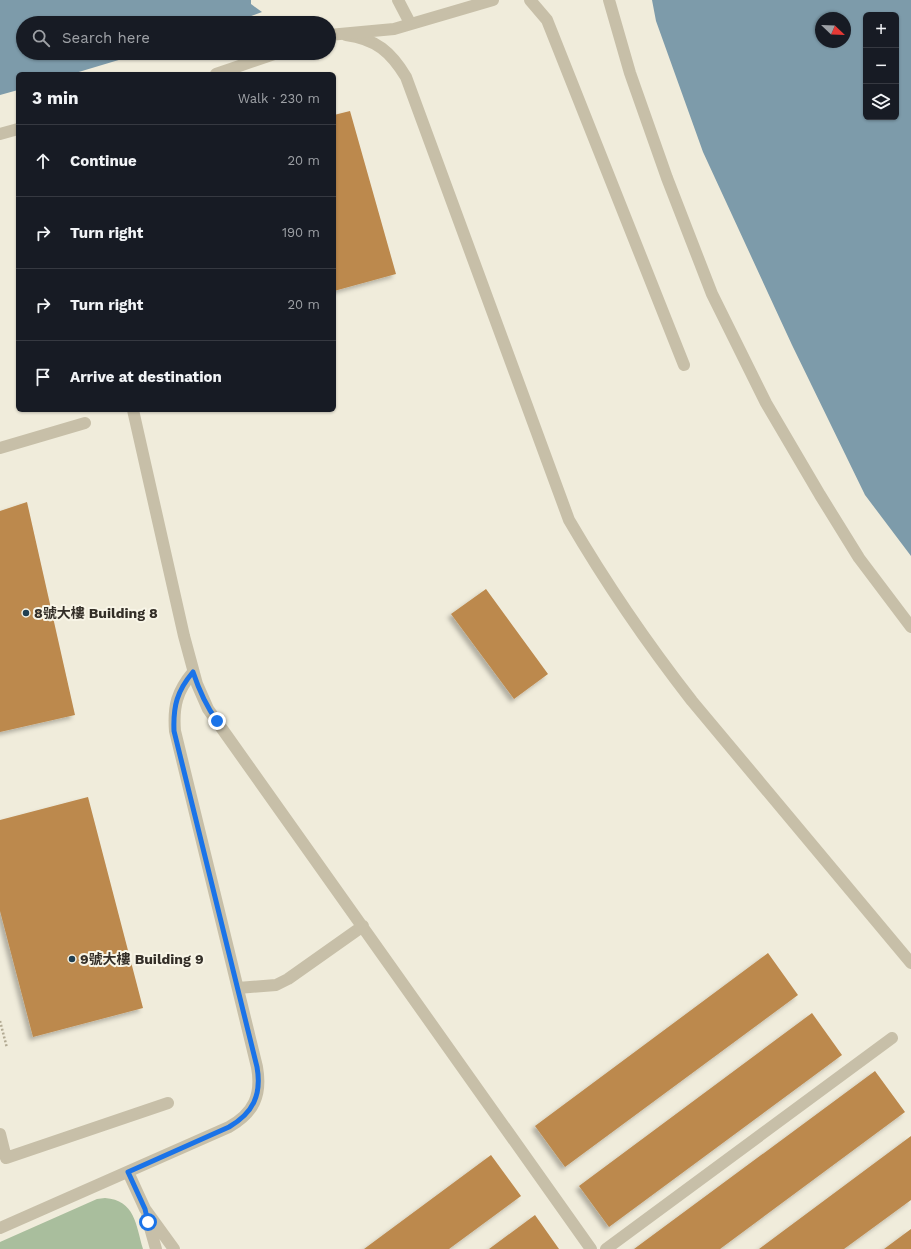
<!DOCTYPE html>
<meta charset="utf-8">
<style>
:root{--surface:#171b24;--page:#242831;--text:#f1f3f6;--muted:#9ea1a6;--line:#363941}
body{margin:0;font-family:"Work Sans","Noto Sans SC",sans-serif;background:var(--page);color:var(--text)}
.controls{position:absolute;right:12px;top:12px;display:grid;overflow:hidden;border-radius:6px;box-shadow:0 1px 3px #0004}
.controls button{width:36px;height:36px;display:grid;place-items:center;padding:0;border:0;border-bottom:1px solid var(--line);background:var(--surface);color:var(--text);font:20px sans-serif}
.compass{position:absolute;left:815px;top:12px;width:36px;height:36px;border-radius:50%;background:var(--surface);box-shadow:0 1px 3px #0004;rotate:113deg}
.stop{position:absolute;width:12px;height:12px;margin:-9px;border:3px solid #1a73e8;border-radius:50%;background:#fff}
.stop.end{background:#1a73e8;border-color:#fff;box-shadow:0 1px 4px #0008}
.list{margin:0;padding:0;list-style:none}
h2{display:flex;justify-content:space-between;align-items:center;height:52px;margin:0;padding:0 16px;font-size:17px}
h2 small{font-size:13px;font-weight:400;color:var(--muted)}
.list li{display:grid;grid-template-columns:26px 1fr auto;gap:12px;align-items:center;box-sizing:border-box;height:72px;padding:0 16px;border-top:1px solid var(--line)}
.list b{display:block;font-size:15px;white-space:nowrap}
.list em{font-size:13px;font-style:normal;color:var(--muted)}
.icon{flex:none;width:22px;height:22px;fill:none;stroke:currentColor;stroke-width:2;stroke-linecap:round;stroke-linejoin:round}
.map{position:relative;flex:none;width:911px;height:1249px;overflow:hidden}
.search{position:absolute;background:var(--surface);box-shadow:0 1px 3px #0004;left:16px;top:16px;width:320px;height:44px;display:flex;align-items:center;gap:10px;box-sizing:border-box;padding:0 14px;border-radius:22px;color:var(--muted);font-size:15px}
.panel{position:absolute;background:var(--surface);box-shadow:0 1px 3px #0004;left:16px;top:72px;width:320px;height:340px;border-radius:6px}
.map>svg:first-child{display:block}
.green{fill:#a9be9d}
.water{fill:#7d9baa;fill-rule:evenodd}
.building{fill:#bc894d;filter:url(#shadow)}
.lines{fill:none;stroke-linecap:round;stroke-linejoin:round}
.path{stroke:#b2aa93;stroke-width:2.5;stroke-dasharray:2 2;stroke-linecap:butt}
.lane{stroke:#c7bfa8;stroke-width:12}
.street{stroke:#c7bfa8;stroke-width:12}
.route{stroke:#1a73e8;stroke-width:5}
.poi-dot{fill:#214052;stroke:#f8f5e7;stroke-width:1.5}
.labels{text-anchor:middle;stroke-width:4;stroke-linejoin:round;paint-order:stroke}
.poi-label{font-size:14px;font-weight:bold;fill:#342f28;stroke:#f8f5e7;text-anchor:start}
</style>
<div class="map">
<svg width="911" height="1249" viewBox="0 0 911 1249">
<defs>
<filter id="shadow"><feDropShadow dx="-3.5" dy="3.5" stdDeviation="2" flood-color="#0004"/></filter>
</defs>
<rect width="100%" height="100%" fill="#f0ecdb"/>
<path class="green" d="M105,1198C135,1200 136,1225 143,1249H0V1242L97,1199Z"/>
<path class="water" d="M0,0H251V4L262,12L232,23H23V53H142L72,74H18V90L0,95Z
M652,0H911V556L865,495L792,345L703,152L656,21ZM866,15H896V117H866ZM821,18H845V42H821Z"/>
<path class="building" d="M350,111L396,274L334,291V115Z
M27,502L75,715L0,732V511Z
M486,589L548,674L514,699L451,614Z
M88,797L143,1008L33,1037L0,911V820Z
M768,953L798,995L565,1167L535,1126Z
M812,1013L842,1055L609,1227L579,1186Z
M875,1071L905,1112L720,1249H634Z
M911,1136V1200L844,1249H759Z
M491,1155L521,1196L449,1249H364Z
M535,1215L559,1249H489Z
M911,1229V1249H884Z"/>
<g class="lines">
<path class="path" d="M0,1021L7,1048"/>
<path class="lane" d="M609,0L630,73L667,178L712,294L766,403L820,495L859,558L911,627
M346,35C376,39 391,52 406,77L569,520C607,585 646,642 692,701L911,963
M133,410L184,636L197,684L208,709L591,1249
M238,988L276,985L288,979L363,926
M128,1172L145,1209L174,1249
M147,1217L156,1249
M0,1228L229,1127C254,1113 262,1095 257,1067L175,731C173,706 177,691 193,672
M606,1249L892,1038"/>
<path class="street" d="M398,0L410,23
M530,0L547,20L684,365
M329,35L394,29L493,0
M216,74L277,53
M0,134L18,129
M0,448L85,423
M0,1134L6,1158L168,1103"/>
</g>
<g class="lines">
<path class="route" d="M148,1222L145,1209L128,1172L229,1127C253,1113 262,1095 257,1067L174,731C173,706 177,691 193,672C199,690 206,706 217,721"/>
</g>
<g class="poi-dot">
<circle cx="26" cy="613" r="4"/>
<circle cx="72" cy="959" r="4"/>
</g>
<g class="labels">
<g class="poi-label">
<text x="34" y="618">8號大樓 Building 8</text>
<text x="80" y="964">9號大樓 Building 9</text>
</g>
</g>
</svg>
<div class="controls">
<button>+</button>
<button>−</button>
<button><svg class="icon" aria-label="layers" viewBox="0 0 24 24"><path d="M12 4l9 5-9 5-9-5zM3 14l9 5 9-5"/></svg></button>
</div>
<svg class="compass" viewBox="-18 -18 36 36"><path d="M0-13l5 13h-10z" fill="#e53935"/><path d="M0 13l5-13h-10z" fill="#9ea1a6"/></svg>
<div class="stop" style="left:148px;top:1222px"></div>
<div class="stop end" style="left:217px;top:721px"></div>
<div class="search"><svg class="icon" aria-label="search" viewBox="0 0 24 24"><circle cx="10" cy="10" r="6"/><path d="M15 15l6 6"/></svg>Search here</div>
<section class="panel">
<h2>3 min<small>Walk · 230 m</small></h2>
<ul class="list">
<li><svg class="icon" aria-label="ahead" viewBox="0 0 24 24"><path d="M12 20V5M6 11l6-6 6 6"/></svg><div><b>Continue</b></div><em>20 m</em></li>
<li><svg class="icon" aria-label="right" viewBox="0 0 24 24"><path d="M7 20v-9h11M14 6l5 5-5 5"/></svg><div><b>Turn right</b></div><em>190 m</em></li>
<li><svg class="icon" aria-label="right" viewBox="0 0 24 24"><path d="M7 20v-9h11M14 6l5 5-5 5"/></svg><div><b>Turn right</b></div><em>20 m</em></li>
<li><svg class="icon" aria-label="arrive" viewBox="0 0 24 24"><path d="M6 21V4h12l-3 4 3 4H6"/></svg><div><b>Arrive at destination</b></div></li>
</ul>
</section>
</div>
